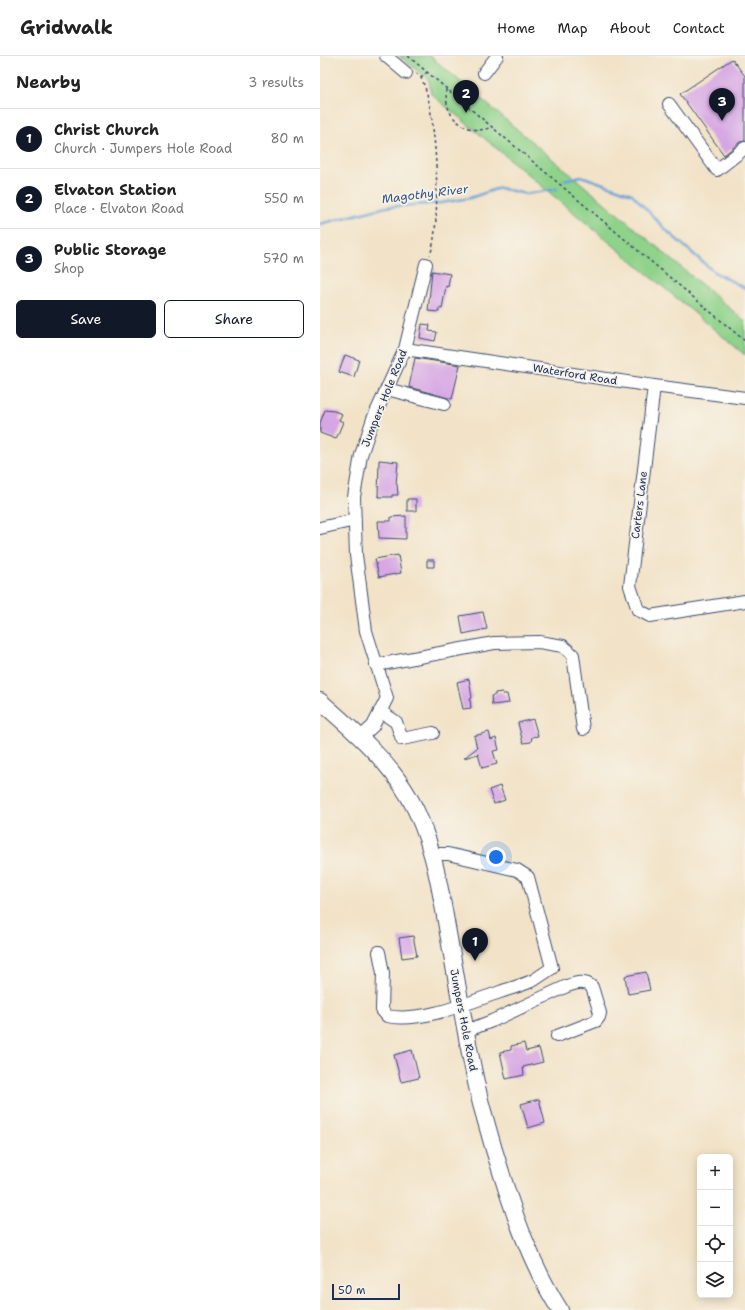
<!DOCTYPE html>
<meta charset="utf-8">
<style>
:root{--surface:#fff;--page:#f6f6f6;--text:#222;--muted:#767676;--line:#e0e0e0;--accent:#111827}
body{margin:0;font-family:"Shantell Sans",sans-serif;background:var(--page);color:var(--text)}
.controls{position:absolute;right:12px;bottom:12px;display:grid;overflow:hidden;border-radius:6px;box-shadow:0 2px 10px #0003}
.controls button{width:36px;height:36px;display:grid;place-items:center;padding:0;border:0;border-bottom:1px solid var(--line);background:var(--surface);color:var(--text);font:20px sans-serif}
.scale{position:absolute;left:12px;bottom:10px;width:68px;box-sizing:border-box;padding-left:4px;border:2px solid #1b2f5e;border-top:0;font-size:11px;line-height:14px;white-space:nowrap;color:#1b2f5e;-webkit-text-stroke:3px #f7f3e8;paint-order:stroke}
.you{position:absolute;left:176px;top:801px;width:14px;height:14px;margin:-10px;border:3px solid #fff;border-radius:50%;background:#1a73e8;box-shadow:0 0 0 6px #1a73e833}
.badge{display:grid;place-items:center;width:26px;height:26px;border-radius:50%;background:var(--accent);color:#fff;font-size:13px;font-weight:700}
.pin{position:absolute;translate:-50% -33px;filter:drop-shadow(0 1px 2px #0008)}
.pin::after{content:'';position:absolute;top:21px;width:14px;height:12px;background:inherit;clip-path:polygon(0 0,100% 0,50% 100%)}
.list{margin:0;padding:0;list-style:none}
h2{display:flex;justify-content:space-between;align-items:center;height:52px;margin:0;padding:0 16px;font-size:17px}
h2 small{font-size:13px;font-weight:400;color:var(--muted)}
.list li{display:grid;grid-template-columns:26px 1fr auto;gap:12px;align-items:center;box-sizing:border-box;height:60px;padding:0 16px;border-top:1px solid var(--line)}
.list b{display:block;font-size:15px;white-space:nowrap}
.list p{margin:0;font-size:13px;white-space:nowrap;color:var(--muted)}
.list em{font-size:13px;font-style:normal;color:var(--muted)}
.actions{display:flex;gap:8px;padding:12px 16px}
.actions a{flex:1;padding:9px 0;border:1px solid var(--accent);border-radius:6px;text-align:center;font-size:14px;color:var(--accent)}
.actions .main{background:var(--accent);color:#fff}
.icon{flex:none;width:22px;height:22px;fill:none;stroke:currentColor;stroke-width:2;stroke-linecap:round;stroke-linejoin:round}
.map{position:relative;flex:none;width:425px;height:1254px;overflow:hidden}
header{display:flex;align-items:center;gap:24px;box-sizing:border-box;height:56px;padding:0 20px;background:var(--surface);border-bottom:1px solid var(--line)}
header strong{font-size:19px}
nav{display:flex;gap:22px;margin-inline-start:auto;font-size:14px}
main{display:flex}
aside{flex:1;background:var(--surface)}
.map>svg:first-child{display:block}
.green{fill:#8fd28a;stroke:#558074}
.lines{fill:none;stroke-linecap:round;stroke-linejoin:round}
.stream{stroke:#67a1d7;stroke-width:2.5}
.building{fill:#d6a6e4}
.minor-casing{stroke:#3b4a6e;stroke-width:14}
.major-casing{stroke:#3b4a6e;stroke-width:18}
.path{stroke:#3b4a6e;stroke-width:1.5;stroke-dasharray:3 3;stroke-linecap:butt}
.minor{stroke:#fff;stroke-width:12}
.major{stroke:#fff;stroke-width:16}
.labels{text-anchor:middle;stroke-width:3.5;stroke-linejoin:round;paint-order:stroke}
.street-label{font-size:11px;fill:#1b2f5e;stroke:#f7f3e8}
.water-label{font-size:12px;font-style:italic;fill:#365788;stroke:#f7f3e8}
</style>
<header>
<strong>Gridwalk</strong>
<nav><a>Home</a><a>Map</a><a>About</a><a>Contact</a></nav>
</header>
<main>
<aside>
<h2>Nearby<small>3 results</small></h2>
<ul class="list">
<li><span class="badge">1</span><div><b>Christ Church</b><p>Church · Jumpers Hole Road</p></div><em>80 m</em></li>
<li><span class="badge">2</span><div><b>Elvaton Station</b><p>Place · Elvaton Road</p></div><em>550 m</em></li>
<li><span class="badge">3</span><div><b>Public Storage</b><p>Shop</p></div><em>570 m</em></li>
</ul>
<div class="actions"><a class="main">Save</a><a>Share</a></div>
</aside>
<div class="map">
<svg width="425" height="1254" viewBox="0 0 425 1254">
<rect width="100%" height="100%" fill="#f7f3e8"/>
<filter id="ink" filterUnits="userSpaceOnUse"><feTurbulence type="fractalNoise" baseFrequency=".025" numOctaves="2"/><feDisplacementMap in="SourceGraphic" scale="8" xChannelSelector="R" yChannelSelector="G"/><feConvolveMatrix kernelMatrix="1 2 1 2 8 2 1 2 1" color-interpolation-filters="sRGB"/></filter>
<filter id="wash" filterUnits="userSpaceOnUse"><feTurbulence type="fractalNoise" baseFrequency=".012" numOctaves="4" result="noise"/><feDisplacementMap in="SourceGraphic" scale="16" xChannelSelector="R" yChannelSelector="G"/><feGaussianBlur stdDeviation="0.9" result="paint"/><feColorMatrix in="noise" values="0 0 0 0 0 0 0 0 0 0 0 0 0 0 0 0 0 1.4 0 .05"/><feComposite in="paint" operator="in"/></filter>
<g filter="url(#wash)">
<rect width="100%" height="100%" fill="#f2e3c8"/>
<path class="green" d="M79,0H110L425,265V299L111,38L109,24Z"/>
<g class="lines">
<path class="stream" d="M244,124L261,120L312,138L346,174L394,216L425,232
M0,168L66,151L121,147L150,142L179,132L206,138L237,133"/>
</g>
<g id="blocks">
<path class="building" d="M412,3L425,20V85L420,86L404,99L360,38Z
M112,215L130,218L128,231L126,230L122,253L119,252V256L108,255Z
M102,268L110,269L109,275L117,276L115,285L100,282Z
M25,299L39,304L34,321L19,316Z
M95,302L140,309L132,343L89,331Z
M5,354L14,355L22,358L19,364L23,366L16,383L0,377V367Z
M59,404L78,406L76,428H77L78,439H72V441H58Z
M87,443H96V455H87Z
M86,460V483L59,482L58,465H71V461Z
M78,499L81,517L59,521L55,503Z
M107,504H114V511H107Z
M163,556L167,573L143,578L140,560Z
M149,623L152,642L150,643L151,652L143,653L137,626Z
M182,636L183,638H187L189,647L172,649L171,640L175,639V637Z
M213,663L218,680L212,681L211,686L203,687L198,667Z
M169,676L171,684L176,682L179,694L173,695L177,708L162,712L158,698L144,702L157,692L154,680Z
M180,730L185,744L174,748L169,734Z
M93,880L97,900L82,902L79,882Z
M326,916L330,934L308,938L305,920Z
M204,987L206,995L219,992L223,1006L203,1011L204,1019L186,1023L180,996L191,994V990Z
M92,994L99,1022L81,1026L74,999Z
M219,1043L225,1067L208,1072L201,1048Z"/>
</g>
</g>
<g filter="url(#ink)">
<use href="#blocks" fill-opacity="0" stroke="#3b4a6e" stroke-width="1"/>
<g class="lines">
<defs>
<path id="minor" d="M66,0L86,17
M164,17L177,0
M349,48L397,114L425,92
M85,293L334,330L425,342
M334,330L310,530L318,554L330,560L425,545
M67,333L124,348
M0,472L35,464
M56,609L174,587L219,586L243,590L253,599L263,673
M60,655L76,666L82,683L113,677
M41,681L53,670L67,642L46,575L36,499L34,441L41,399L53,363L85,293L106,208
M59,896L63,917L62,954L67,960C101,967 148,947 180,936C191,932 204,929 214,924C220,920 226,916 232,912L208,821L197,814L128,798H111
M146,975L172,965L247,930C256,927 265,924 272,931L280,957L279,961L276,965L237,980"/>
<path id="major" d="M0,645C33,674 67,703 89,741C116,788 122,847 132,899C141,949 149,999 161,1048C169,1078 178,1108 188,1138C201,1178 217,1218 240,1254"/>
</defs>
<use href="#minor" class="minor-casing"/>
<use href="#major" class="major-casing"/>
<path class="path" d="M88,0L425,285
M96,17C99,19 101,21 102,24C117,53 122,169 110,199
M101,22L107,16
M126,33C126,40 126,47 129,54C135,69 156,79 171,71"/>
<use href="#minor" class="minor"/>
<use href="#major" class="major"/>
</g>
</g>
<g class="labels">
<g class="street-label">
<text transform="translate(255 318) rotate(9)" y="4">Waterford Road</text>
<text transform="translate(64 342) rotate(-68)" y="4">Jumpers Hole Road</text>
<text transform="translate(319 449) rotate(-83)" y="4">Carters Lane</text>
<text transform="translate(144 964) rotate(79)" y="4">Jumpers Hole Road</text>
</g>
<g class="water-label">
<text transform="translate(105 138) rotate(-7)" y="4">Magothy River</text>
</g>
</g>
</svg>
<div class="controls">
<button>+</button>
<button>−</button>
<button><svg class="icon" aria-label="locate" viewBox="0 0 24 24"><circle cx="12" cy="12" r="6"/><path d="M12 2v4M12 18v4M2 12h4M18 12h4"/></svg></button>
<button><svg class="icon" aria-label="layers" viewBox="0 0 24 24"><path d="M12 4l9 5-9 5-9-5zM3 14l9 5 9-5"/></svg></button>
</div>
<div class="scale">50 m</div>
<div class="you"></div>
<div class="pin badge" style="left:155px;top:905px">1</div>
<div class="pin badge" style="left:146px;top:57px">2</div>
<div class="pin badge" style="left:402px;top:65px">3</div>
</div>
</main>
